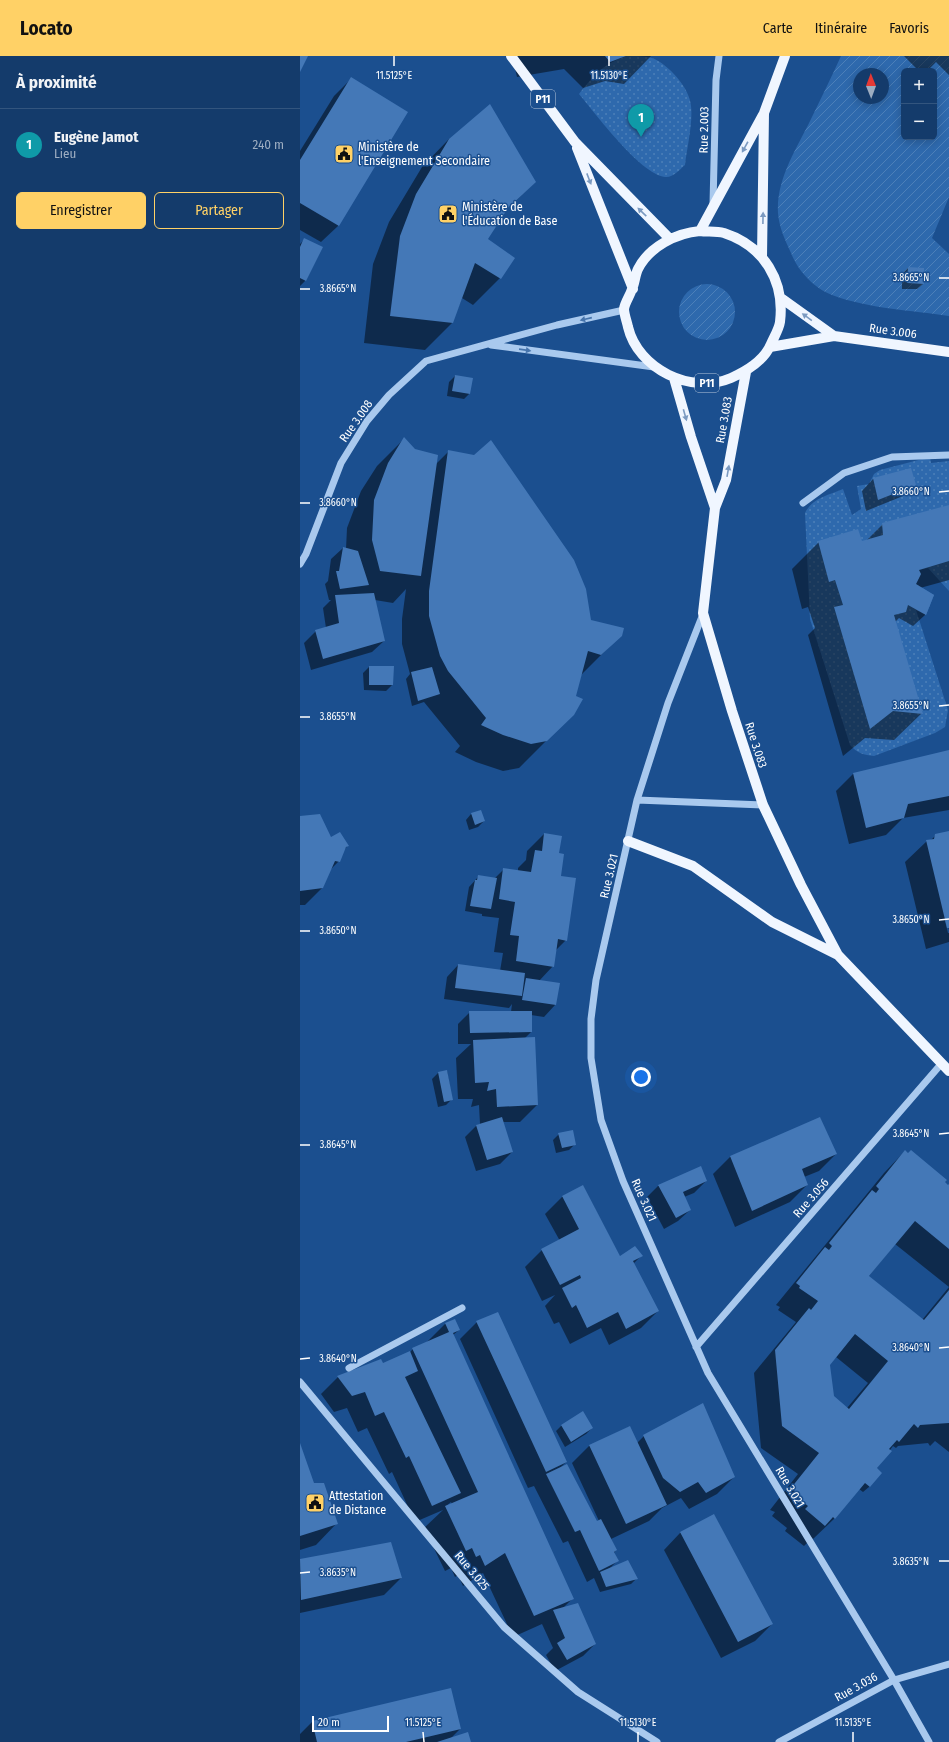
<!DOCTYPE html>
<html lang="fr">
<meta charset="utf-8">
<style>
:root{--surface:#143b6b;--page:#214673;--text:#f1f3f6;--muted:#9dadc1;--line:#33557e;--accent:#ffd166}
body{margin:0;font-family:"Fira Sans Condensed",sans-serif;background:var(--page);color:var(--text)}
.controls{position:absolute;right:12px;top:12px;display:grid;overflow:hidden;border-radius:6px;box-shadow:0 2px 10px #0003}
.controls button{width:36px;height:36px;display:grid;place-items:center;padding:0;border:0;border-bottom:1px solid var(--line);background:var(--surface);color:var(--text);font:20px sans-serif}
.compass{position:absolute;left:553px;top:12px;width:36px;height:36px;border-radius:50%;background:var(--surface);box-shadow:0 2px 10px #0003;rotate:359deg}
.scale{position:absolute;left:12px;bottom:10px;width:77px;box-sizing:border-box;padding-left:4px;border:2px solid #fff;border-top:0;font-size:11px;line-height:14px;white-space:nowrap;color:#fff;-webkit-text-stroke:3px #1b4f8f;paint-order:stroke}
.you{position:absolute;left:341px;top:1021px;width:14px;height:14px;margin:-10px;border:3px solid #fff;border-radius:50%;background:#1a73e8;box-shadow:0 0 0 6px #1a73e833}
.badge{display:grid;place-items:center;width:26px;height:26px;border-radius:50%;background:var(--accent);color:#fff;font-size:13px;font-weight:700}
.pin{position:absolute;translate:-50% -33px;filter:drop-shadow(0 1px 2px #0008)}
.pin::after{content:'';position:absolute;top:21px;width:14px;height:12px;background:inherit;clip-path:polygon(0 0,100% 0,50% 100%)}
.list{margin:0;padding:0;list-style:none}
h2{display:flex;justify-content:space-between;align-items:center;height:52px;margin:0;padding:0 16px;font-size:17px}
h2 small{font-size:13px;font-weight:400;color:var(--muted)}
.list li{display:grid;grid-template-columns:26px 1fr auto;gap:12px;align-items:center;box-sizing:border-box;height:72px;padding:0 16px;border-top:1px solid var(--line)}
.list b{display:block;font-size:15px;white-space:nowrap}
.list p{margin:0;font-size:13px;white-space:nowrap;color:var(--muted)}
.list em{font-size:13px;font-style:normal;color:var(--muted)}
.actions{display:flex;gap:8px;padding:12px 16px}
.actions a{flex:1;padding:9px 0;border:1px solid var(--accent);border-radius:6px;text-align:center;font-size:14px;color:var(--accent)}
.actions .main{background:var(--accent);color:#111}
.map{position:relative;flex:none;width:649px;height:1686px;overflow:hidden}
header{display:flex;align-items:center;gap:24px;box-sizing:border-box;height:56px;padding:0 20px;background:var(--accent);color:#111}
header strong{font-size:19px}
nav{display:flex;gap:22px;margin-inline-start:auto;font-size:14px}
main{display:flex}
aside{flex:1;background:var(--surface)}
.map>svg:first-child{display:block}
.grass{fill:url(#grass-dots)}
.garden{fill:url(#garden-furrows);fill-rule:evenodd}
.shadow{fill:#0007;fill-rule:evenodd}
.building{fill:#4478b7;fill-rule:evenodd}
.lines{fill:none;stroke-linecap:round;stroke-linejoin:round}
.minor{stroke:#a9c9ee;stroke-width:7}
.major{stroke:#f0f6ff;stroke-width:10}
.oneway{fill:#7b9ac1}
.oneway2{fill:#4674ac}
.ticks{fill:none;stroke:#fff;stroke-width:1.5}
.labels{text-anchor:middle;stroke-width:3;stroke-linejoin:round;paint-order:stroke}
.shield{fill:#1b4f8f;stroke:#bbcadd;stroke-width:1}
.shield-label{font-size:11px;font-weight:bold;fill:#fff}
.street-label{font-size:12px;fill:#fff;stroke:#1b4f8f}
.poi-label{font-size:12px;fill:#fff;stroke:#1b4f8f;text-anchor:start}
.ticks-label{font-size:10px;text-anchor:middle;fill:#fff;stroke:#1b4f8f;stroke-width:3;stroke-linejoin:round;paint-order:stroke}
</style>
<header>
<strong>Locato</strong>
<nav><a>Carte</a><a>Itinéraire</a><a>Favoris</a></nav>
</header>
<main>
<aside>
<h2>À proximité<small></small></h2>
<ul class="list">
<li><span class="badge" style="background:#0f9aa8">1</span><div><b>Eugène Jamot</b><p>Lieu</p></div><em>240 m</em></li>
</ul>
<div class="actions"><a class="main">Enregistrer</a><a>Partager</a></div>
</aside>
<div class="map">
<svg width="649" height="1686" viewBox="0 0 649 1686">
<defs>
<pattern id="grass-dots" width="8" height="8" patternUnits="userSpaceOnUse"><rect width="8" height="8" fill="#2e69ad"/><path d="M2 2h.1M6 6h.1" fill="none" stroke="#4d80b9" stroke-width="1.8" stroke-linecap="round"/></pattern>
<pattern id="garden-furrows" width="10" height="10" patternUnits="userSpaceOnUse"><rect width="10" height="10" fill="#2e69ad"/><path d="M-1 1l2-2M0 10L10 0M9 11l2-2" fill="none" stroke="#4d80b9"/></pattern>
</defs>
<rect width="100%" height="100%" fill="#1b4f8f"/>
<path class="grass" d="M327,0C335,0 345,0 352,2C368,8 390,32 391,50C393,67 387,92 385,109C379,114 373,122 365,121C340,118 295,57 279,38C295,18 303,8 327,0Z
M630,401L631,407L649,405V535L628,512L619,514L621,518L616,528L634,539L626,559L616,554L648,654L645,671L635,677L574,700C564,699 557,697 550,689L510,563L505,457C512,442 529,439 543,433L552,459L561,453L557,430L569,428L574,418L580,414Z"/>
<path class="garden" d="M541,0H649V141L632,182L649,198V260C611,254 569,253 532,239C514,232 498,215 491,197C485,184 479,171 478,157C476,123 497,92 511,63C521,42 531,22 541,0ZM604,15H634V81H604ZM559,18H583V42H559Z
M379 256a28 28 0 1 1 56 0a28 28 0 1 1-56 0Z"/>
<path class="shadow" d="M212,0H351L324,28L305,25L283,32L264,13L217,21Z
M604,0H649V19L636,6L627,15H619Z
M51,23L107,56L38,170L21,186L0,174V95L34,40Z
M149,83L235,126L204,156L186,183L200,222L173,249L162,242L152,267L125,294L64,287L73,208L89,166L122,111Z
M5,183L6,224L0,230V188Z
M608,212L623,213V228L617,233H602V218Z
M155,320L170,337L164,343L147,340L149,326Z
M104,383L115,394L136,408L149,395L290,565L321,579L281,619L275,640L273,658L219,712L203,715L176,706L155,696L160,690L124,646L112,650L106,623L110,618L102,588V563L106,533L93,547L75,544L84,585L72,596L11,614L4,587L16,575L26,572L23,552L31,544H29L25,528L28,525L31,503L43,492L46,493L47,472L61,435L77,410Z
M573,423L615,428L603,440L566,455L562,435Z
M649,450V524L620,532L633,540L625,559L613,570L599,562L595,566L622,657L594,684L565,682L543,700L508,579L515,572L508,551L502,553L492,513L519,486L561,487L566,485L583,468Z
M69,611L92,629L86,635L64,634L63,617Z
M649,695V754L603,762L586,779L549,788L536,735L553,718Z
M171,758L184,765L178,771L169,774L166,764Z
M0,761L30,782L48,789L44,794L39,805L30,814L23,831L5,849H0Z
M649,776V874L647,865H645L648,877H649V886L626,893L605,806L627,785L631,784L636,779Z
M244,778L258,798L266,884L255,895L253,910L239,925L259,928L255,949L244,961L231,959V976L224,983L237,1049L220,1066H203L212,1096L200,1108L176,1115L165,1081L177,1069L180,1068L179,1049L171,1051L173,1043H158L156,1002L171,988H158V968L170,956H211L212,948L209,952L144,943L147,921L158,909L200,915L203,897L194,896L199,862L182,860V858L165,855L169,831L179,820L194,823L204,813L218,815V812L226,804L227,795Z
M147,1015L152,1043L146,1049L138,1051L132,1023L138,1017Z
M520,1062L536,1098L519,1115L504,1121L507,1129L490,1146L435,1171L413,1118L430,1101Z
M259,1078L275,1088L269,1094L256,1097L253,1084Z
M605,1095L648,1130L649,1129V1396L635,1385L630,1390L628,1387L598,1390L596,1392L593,1390L576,1413L581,1417L569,1431L563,1436L559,1433L535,1462L513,1483L512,1482L504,1490L485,1475L487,1472L472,1460L475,1456L470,1454L498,1418L461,1392L454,1317L496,1266L478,1254L480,1251L476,1249L584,1117ZM595,1188L649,1231L622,1264L568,1221ZM536,1301L568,1327L547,1352L533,1341L529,1309Z
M406,1125L394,1137L384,1141L390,1154L378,1165L364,1173L347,1141L358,1130Z
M283,1130L320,1201L342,1199L333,1208L358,1255L341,1272L309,1289L301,1272L270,1288L259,1266L254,1268L245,1250L255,1239L242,1245L225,1211L242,1194L260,1185L245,1158L262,1141Z
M154,1264L159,1274L153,1279L272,1543L263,1552L295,1588L283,1600L255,1615L246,1599L253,1592L242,1568L213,1581L183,1517L163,1530L158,1519L155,1521L151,1512L145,1515L124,1472L143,1454L115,1466L92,1416L89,1418L67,1372L58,1376L47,1352L34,1356L21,1338L38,1321L82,1308L109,1297L113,1293L126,1287L145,1268ZM151,1446L152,1448L145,1451Z
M177,1266L266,1406L260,1412L296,1467L299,1465L272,1407L289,1390L329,1371L337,1387L344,1380L434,1421L417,1438L389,1453L381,1442L362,1452L349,1465L311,1483L316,1494L314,1497L318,1504L309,1513L336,1523L331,1528L300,1536L294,1522L287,1526L268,1485L263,1487L234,1430L228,1432L160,1283Z
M282,1357L292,1372L286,1378L265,1391L256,1375L261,1370Z
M0,1389L13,1428L37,1467L16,1489L0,1494Z
M414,1459L472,1568L455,1585L421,1602L364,1494L380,1477Z
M91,1488L101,1522L84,1539L0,1557V1504Z
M12,1666L160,1673L150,1683L170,1686H0V1678Z"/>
<path class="building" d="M0,0H8L0,16Z
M305,0H326L310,6Z
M51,21L108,56L39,170L0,147V104Z
M190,48L236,126L208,152L188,183L215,202L201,223L175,207L153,267L90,260L100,180L116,138L149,83Z
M4,182L23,191L6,225L0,222V191Z
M608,211L624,212V228L607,227Z
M155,319L173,322L170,338L152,335Z
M104,381L115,393L138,399L121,520L80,515L72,484L74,444L88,407Z
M191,384L274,504L286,533L291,564L324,572L322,580L301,599L288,595L276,640L283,643L274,659L247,685L231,688L203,679L181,669L186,662L148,615L140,600L129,560V535L148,394L174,399Z
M611,412L616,429L578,444L573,422Z
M649,449V505L619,514L621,518L616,528L634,539L626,559L608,549L606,556L594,559L623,658L593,655L570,673L534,551L543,549L535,524L529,526L518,485L558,473L562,485L583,479L582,467Z
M43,491L58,495L69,529L40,533L36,515H39Z
M74,537L85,585L23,603L15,574L39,567L35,539Z
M69,610H94L93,629H69Z
M132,611L140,638L118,645L111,616Z
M649,694V740L608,748L604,762L566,772L553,717Z
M181,754L185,765L175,769L171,757Z
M20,758L31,781L40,776L49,790L46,791L40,806L35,805L23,832L0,835V760Z
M649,775V872H647L626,784L634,783L635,778Z
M244,777L262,780L259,797L264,798L261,820L276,822L267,885L258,883L254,911L216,905L219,880L210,879L215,846L199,843L203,812L231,816L235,794L242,795Z
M178,819L197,822L191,853L170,850L175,824H177Z
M158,908L225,917L222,940L155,932Z
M226,922L260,927L256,949L222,944Z
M169,955H232V976L170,977Z
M235,981L238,1049L197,1051L196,1033L187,1035L189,1026L175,1027L173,984Z
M147,1014L153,1044L144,1046L138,1016Z
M202,1061L213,1096L187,1104L176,1069Z
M520,1061L537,1098L502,1113L508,1129L452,1155L430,1100Z
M273,1074L276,1089L262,1092L258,1077Z
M605,1094L608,1097L611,1094L647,1124L645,1126L648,1129L649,1128V1193L615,1165L569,1220L624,1264L649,1234V1367L620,1369L618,1372L614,1368L599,1386L597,1384L589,1393L592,1395L577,1412L582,1417L570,1431L565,1427L535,1463L533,1461L525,1470L505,1453L508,1450L493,1438L495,1435L491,1432L519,1397L482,1370L475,1294L509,1252L511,1254L518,1245L499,1232L500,1230L496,1227L525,1191L529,1194L532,1190L529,1187L572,1134L576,1137L579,1133L576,1130ZM555,1278L588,1305L549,1353L534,1340L530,1309Z
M401,1110L407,1125L383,1136L391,1154L376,1162L358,1129Z
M283,1129L320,1200L335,1190L343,1200L333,1205L359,1255L326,1273L318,1256L287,1272L276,1249L272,1252L262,1232L281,1222L280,1219L260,1229L241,1193L279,1173L262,1140Z
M198,1256L267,1406L246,1416L176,1265Z
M155,1263L160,1274L153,1277L274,1543L234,1560L205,1497L185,1510L180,1499L176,1501L172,1492L166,1495L145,1450L178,1436L112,1292L149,1276L145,1267Z
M110,1295L118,1315L105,1321L161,1437L132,1450L109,1400L106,1402L84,1356L75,1360L65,1336L52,1340L37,1320L81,1303L83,1307Z
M403,1347L435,1421L406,1437L398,1426L380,1436L363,1422L343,1379Z
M283,1355L293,1372L271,1386L261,1369Z
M330,1370L367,1449L326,1468L289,1389Z
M0,1387L14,1427H24L38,1468L0,1480Z
M267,1408L297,1465L301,1463L317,1494L314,1496L319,1505L299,1515L280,1474L275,1476L246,1418Z
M414,1458L473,1568L438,1586L380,1476Z
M91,1486L102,1522L1,1544L0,1503Z
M328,1504L338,1523L306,1531L300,1516Z
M278,1547L296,1588L267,1604L257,1587L265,1582L253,1554Z
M151,1632L161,1673L106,1686H17L12,1665Z
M168,1676L171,1686H137Z"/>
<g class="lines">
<path class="minor" d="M413,148L416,24L419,0
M191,289L354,311
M503,447L544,417L592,401L649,399
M0,508L6,498L41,407L67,365L89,339L126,305L257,269L324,254
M403,558L368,647L337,744L296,924L291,963V1002L301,1064L323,1125L408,1317L594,1624L629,1686
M337,744L463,749
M396,1291L642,1007
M49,1312L162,1252
M0,1326L204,1571L278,1636L357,1686
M479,1686L594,1624L649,1608"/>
<path class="major" d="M211,0L275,86L370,183
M277,92L333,233
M400,175C407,176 416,175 424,177C464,190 485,225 480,266C479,273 474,281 471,288C464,305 447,315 431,322C391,339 338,313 328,271C327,266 324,258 324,253C325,246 330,240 332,233C335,227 335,219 338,213C349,191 376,177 400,175Z
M400,175L463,59
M462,201L464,57L485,0
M481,242L534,280
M470,291L534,280L649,296
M446,316L426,424L415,452L403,557L432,655L463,749L501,829L538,899L649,1015
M374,322L391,381L415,452
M328,785L393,810L472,866L538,899"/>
</g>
<defs><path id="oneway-solid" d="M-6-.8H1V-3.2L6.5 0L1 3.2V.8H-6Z"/></defs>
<g class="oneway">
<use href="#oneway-solid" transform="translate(445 91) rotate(119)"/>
<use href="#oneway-solid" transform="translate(289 123) rotate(69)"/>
<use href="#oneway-solid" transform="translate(342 156) rotate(-136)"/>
<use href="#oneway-solid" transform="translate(463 162) rotate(-89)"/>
<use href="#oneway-solid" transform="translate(507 261) rotate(-144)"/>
<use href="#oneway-solid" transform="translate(385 359) rotate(74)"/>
<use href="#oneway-solid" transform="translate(428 415) rotate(-80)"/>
</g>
<g class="oneway2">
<use href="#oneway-solid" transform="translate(286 263) rotate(167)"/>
<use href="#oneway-solid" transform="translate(225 294) rotate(8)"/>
</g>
<path class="ticks" d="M94,0V10M309,0V10M639,222H649M0,233H10M639,436L649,435M0,447H10M639,650L649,649M0,661H10M639,864L649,863M0,875H10M639,1078L649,1077M0,1089H10M639,1292L649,1291M0,1303L10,1302M639,1505H649M0,1517L10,1516M123,1676L124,1686M338,1676V1686M553,1676V1686"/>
<defs>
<symbol id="civic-square" viewBox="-11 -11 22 22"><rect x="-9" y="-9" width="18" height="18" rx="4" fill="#ffd166" stroke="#1b4f8f"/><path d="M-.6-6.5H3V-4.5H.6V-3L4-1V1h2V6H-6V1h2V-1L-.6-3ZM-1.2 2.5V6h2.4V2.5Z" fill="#111"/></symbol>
</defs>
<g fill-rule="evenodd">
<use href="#civic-square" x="33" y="87" width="22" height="22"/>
<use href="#civic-square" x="137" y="147" width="22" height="22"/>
<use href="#civic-square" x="4" y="1436" width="22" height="22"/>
</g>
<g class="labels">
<g class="shield">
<rect x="231" y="34" width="24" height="18" rx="3"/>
<rect x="395" y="318" width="24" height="18" rx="3"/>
</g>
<g class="shield-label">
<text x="243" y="47">P11</text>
<text x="407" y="331">P11</text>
</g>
<g class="street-label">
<text transform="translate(404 74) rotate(-89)" y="4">Rue 2.003</text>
<text transform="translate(593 275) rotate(8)" y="4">Rue 3.006</text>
<text transform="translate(424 364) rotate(-80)" y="4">Rue 3.083</text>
<text transform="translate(56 365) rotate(-55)" y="4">Rue 3.008</text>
<text transform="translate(456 689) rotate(72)" y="4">Rue 3.083</text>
<text transform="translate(309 820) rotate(-77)" y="4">Rue 3.021</text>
<text transform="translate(511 1142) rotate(-49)" y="4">Rue 3.056</text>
<text transform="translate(344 1144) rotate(66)" y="4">Rue 3.021</text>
<text transform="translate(490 1431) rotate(59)" y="4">Rue 3.021</text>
<text transform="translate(172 1515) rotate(50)" y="4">Rue 3.025</text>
<text transform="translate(556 1631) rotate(-29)" y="4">Rue 3.036</text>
</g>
<g class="poi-label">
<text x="58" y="95">Ministère de<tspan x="58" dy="14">l'Enseignement Secondaire</tspan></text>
<text x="162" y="155">Ministère de<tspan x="162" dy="14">l'Éducation de Base</tspan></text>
<text x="29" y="1444">Attestation<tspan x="29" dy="14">de Distance</tspan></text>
</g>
</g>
<g class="ticks-label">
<text x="94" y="23">11.5125°E</text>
<text x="309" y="23">11.5130°E</text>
<text x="611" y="225">3.8665°N</text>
<text x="38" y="236">3.8665°N</text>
<text x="611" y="439">3.8660°N</text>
<text x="38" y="450">3.8660°N</text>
<text x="611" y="653">3.8655°N</text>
<text x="38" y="664">3.8655°N</text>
<text x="611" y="867">3.8650°N</text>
<text x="38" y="878">3.8650°N</text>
<text x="611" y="1081">3.8645°N</text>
<text x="38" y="1092">3.8645°N</text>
<text x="611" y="1295">3.8640°N</text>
<text x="38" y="1306">3.8640°N</text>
<text x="611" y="1509">3.8635°N</text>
<text x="38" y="1520">3.8635°N</text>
<text x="123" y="1670">11.5125°E</text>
<text x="338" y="1670">11.5130°E</text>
<text x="553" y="1670">11.5135°E</text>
</g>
</svg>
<div class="controls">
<button>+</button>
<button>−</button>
</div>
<svg class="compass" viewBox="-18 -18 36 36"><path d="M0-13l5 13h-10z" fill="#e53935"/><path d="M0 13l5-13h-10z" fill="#9dadc1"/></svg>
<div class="scale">20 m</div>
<div class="you"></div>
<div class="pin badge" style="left:341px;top:81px;background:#0f9aa8">1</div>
</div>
</main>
